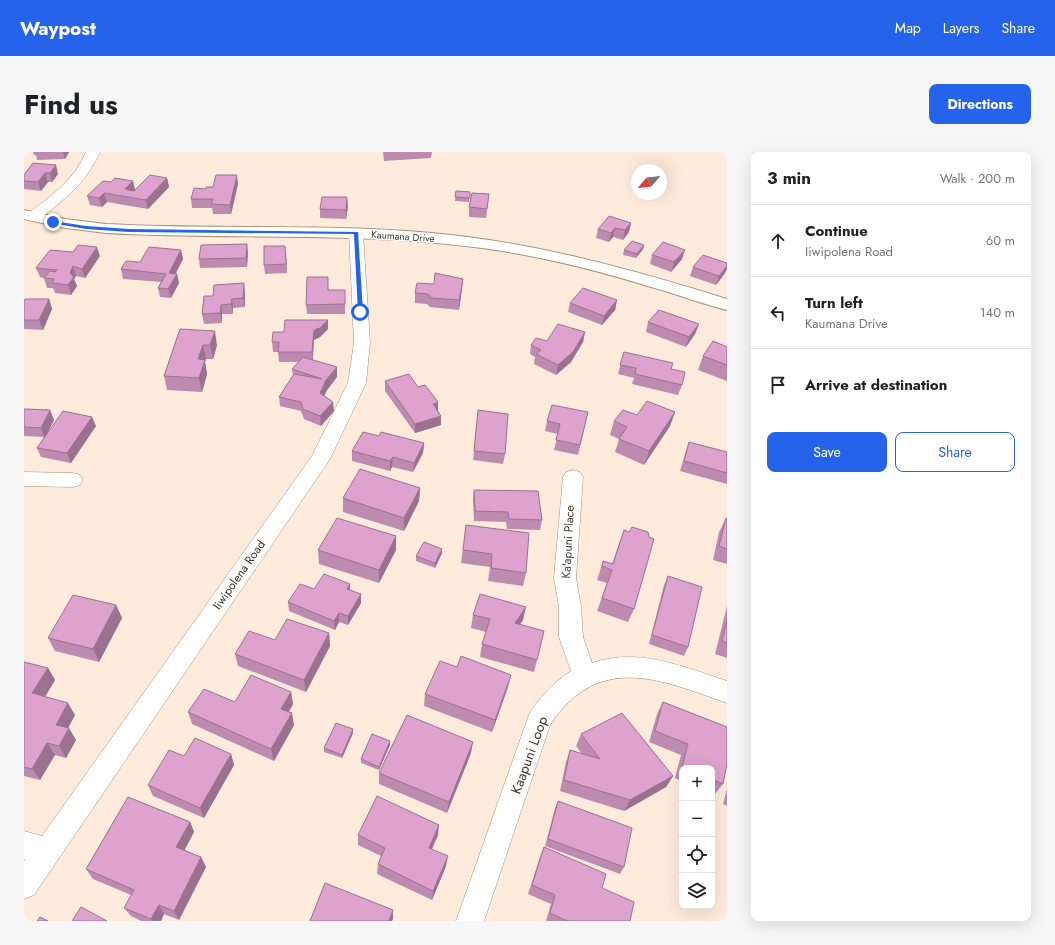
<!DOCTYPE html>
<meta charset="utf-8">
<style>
:root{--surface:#fff;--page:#f6f6f6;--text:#202124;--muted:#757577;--line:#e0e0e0;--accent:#2563eb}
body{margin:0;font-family:Jost,sans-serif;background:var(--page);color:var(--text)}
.controls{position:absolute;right:12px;bottom:12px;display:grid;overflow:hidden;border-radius:8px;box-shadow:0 4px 16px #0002}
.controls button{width:36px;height:36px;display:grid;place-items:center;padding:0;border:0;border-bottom:1px solid var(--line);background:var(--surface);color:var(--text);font:20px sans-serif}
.compass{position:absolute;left:607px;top:12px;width:36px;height:36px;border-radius:50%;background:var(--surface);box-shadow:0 4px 16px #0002;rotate:242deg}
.stop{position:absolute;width:12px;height:12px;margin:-9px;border:3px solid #2563eb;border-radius:50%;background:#fff}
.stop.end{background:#2563eb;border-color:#fff;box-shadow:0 1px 4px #0008}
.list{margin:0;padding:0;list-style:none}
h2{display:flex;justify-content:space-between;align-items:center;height:52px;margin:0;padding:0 16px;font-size:17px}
h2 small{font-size:13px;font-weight:400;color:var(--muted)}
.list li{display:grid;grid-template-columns:26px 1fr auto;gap:12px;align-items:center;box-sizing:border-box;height:72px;padding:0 16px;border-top:1px solid var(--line)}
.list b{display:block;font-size:15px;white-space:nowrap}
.list p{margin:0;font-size:13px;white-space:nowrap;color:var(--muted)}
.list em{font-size:13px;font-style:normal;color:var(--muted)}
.actions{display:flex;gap:8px;padding:12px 16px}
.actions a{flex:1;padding:9px 0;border:1px solid var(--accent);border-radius:8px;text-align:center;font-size:14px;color:var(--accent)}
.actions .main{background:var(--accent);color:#fff}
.icon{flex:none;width:22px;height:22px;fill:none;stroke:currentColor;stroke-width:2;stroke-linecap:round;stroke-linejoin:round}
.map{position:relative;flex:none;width:703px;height:769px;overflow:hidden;border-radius:8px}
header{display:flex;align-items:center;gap:24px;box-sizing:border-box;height:56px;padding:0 20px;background:var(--accent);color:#fff}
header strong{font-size:19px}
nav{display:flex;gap:22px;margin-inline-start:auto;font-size:14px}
.intro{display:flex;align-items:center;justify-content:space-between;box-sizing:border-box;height:96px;padding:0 24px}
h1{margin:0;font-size:28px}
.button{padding:10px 18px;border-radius:8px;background:var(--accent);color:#fff;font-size:14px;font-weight:700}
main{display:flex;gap:24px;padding:0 24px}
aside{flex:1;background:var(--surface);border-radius:8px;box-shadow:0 4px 16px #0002}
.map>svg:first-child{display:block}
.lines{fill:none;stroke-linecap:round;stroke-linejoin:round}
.street-casing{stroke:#ab8e75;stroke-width:1}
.secondary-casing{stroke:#ab8e75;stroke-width:2}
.street{fill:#fff;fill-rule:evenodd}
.secondary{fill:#fff;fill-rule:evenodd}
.wall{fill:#be8bb0}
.shaded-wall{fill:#9b7190}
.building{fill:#dda2cd;stroke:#9b7190}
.route{fill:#2563eb}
.labels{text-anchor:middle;stroke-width:3;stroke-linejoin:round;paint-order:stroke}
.far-street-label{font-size:10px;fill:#41342a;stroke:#fff}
.street-label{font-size:12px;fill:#41342a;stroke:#fff}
.near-street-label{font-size:14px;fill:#41342a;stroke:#fff}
</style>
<header>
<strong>Waypost</strong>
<nav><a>Map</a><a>Layers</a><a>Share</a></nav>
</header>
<div class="intro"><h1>Find us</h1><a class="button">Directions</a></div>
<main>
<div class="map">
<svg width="703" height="769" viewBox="0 0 703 769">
<rect width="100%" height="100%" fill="#feebdb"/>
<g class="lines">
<defs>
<path id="street" d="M62,0H76C62,31 40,49 13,68L8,69L3,68L1,65L3,62C28,44 50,28 62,0Z
M332,77L337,78L339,81L346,191L342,231L306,307L10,743L0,747V709L1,707H0V679L18,684L288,304L324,231L330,191L325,81L327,78Z
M549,318L556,320L559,325L552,426L557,455L559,485L568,511C614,495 660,515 703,529V551C635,527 575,500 526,573L460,769H432L506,560C518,543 530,530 547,519L535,485V455L530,426L539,325L542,320Z
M0,320L49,321L56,323L59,328L56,333L49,335L0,334Z"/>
<path id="secondary" d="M0,58L41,67L82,72C191,78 299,71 408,81C509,90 607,117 703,147V158C678,152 653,142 627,135C572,118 516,104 458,96C333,79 208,88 82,81L41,76L0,67Z"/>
</defs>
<use href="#street" class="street-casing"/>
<use href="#secondary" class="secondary-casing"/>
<use href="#street" class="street"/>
<use href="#secondary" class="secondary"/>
</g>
<path class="wall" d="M9,0H45L41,7L13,8L12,3H10Z
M359,0H408L407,6L360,9Z
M9,11L34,22L28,30H24L17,39L0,37V23Z
M143,26L145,35L124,57L83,50L78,55L66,53L63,44L87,30L109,29L111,38Z
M214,32L207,62H189L188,56H168L167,47L182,37L189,35Z
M432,39L446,40L445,50L431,49Z
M465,42L462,66L445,65V55Z
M324,54L322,67L296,66V57Z
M607,71L605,80L599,88L589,85L585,90L572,86L574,77Z
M620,93L619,97L612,106L599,103L600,98Z
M157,98L159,107L152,121L153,122L155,131L147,146L136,145L134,136L137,130L99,127L97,117L116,110Z
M224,101L223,115L176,116L175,107Z
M262,103L263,121L241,122L240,113Z
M628,103L658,107L647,120L626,112Z
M76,104L61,126L52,124L50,127L53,134L47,143L31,141L29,136H23L20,126L16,125L12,116Z
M669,115L701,121L692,133L666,124Z
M439,127L435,158L406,155L403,152L391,151V141L410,132Z
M305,138H321V162H283L282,153Z
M221,141V155L209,156V162H198V171L180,172L178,162L189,144Z
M25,147L28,157L19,178L0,177V150Z
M593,148L591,158L578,173L544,160L546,151Z
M624,170L675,172L671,182L662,195L622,180Z
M156,177L193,193L189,207H182L181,210L183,222L178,240L143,238L140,224Z
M304,177L296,185L290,188L289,208L313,225L303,238L300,244L310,259L297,274L280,267L277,259L256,254L255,245L269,224L268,217L275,210H255L254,200H249L248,190L260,180Z
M561,180L559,190L547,210L532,223L510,212L511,205L506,202L507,193Z
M703,195V229L674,218L679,204Z
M600,200L647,217L658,233L654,243L608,232L610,226L594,222Z
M361,229L394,235L417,264V273L391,281L361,239Z
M0,257L26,258L30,268L23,281L72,274L47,311L17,305L13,296L20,285L0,284Z
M454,258L481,302L479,312L449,308Z
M564,260L554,303L530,298L534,282L521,279L523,269Z
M651,260L646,274L620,313L591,300L595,287L586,283L590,269L613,263Z
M355,284L400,291L399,301L389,320L368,315L366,319L328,309V299Z
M665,290L703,300V332L656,319L662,299Z
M396,336L395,349L380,379L319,360V346Z
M450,338L518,368L516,378L483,377L482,370L450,369L449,347Z
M702,366H703V412L689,408L695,380Z
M442,373L502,421L499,434L464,429L466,415L437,411Z
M600,378L610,457L604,470L573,459L583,431L573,428L579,409L588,412Z
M372,384V398L355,431L295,412L294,398Z
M418,401L411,416L392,409V404Z
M644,424L664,495L660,504L625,492L640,433Z
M290,437L326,438L337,451L324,473L315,470L311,478L265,459L264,450Z
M92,453L98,466L75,510L31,499L24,486Z
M703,454V506L691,502Z
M449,463L499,468L496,472L513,508L510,520L456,505L458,492L462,480L447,476Z
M305,481L306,494L282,540L214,514L211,502L251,488Z
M0,510L24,516L31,528L21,545L51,563L44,576L52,588L42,606L31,603L16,628L0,624Z
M484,535L468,580L400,554L401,542Z
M267,540L269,552L265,560L270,573L250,609L168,572L164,560L211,550Z
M639,550L703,575V611L699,632L691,642L688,641V616H658V629L651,626L657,603L625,590L633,562Z
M329,581L318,606L300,600V596Z
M557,582L649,624L642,635L600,659L536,639L542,610L546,598L558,602L552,594Z
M366,589V593L355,618L337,611V607Z
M447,601L423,661L355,632V621Z
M207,602L210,613L180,666L129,644L124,633L160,604Z
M703,637V654L699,652Z
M534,649L600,715L596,722L521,694L531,656Z
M166,670L170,680L160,698L177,705L182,715L155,768L140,762L137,769H117L107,764L100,756L107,743L69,727L62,717Z
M334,683H414L408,697L422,714L408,748L353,722L354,712L357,704L334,693Z
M520,695L578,736L606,769H522L527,752L504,742L516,705Z"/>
<path class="shaded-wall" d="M39,0H45L41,7Z
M32,13L34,22L28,30L26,21Z
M21,21L24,30L17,39L14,30Z
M213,23L214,32L207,62L206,53Z
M143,26L145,35L124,57L122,48Z
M109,29L111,38L104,45L101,37Z
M80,41L83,50L78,55L75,46Z
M323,45L324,54L322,67V58Z
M607,71L605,80L599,88L601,78Z
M591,76L589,85L585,90L587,81Z
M223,92L224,101L223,115L222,106Z
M620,93L619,97L612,106L613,102Z
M261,94L262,103L263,121L262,112Z
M73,95L76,104L61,126L58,117Z
M157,98L159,107L147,130L145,121Z
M661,98L658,107L647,120L650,110Z
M49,114L52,124L50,127L53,134L47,143L44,133L46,121Z
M703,114V117L701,121L692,133L695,124Z
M153,122L155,131L147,146L144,137Z
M439,127L438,137L435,158V148Z
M220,131L221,141V155L219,146Z
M25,147L28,157L19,178L15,168Z
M208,147L209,156V162L207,152Z
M593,148L591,158L578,173L580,164Z
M197,153L198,162V171L196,161Z
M304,168V177L296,185L290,188L288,210V200L290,178Z
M675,172L671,182L662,195L665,185Z
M191,179L193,193L189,207L186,193Z
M561,180L559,190L547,210L532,223L534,213Z
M179,193L182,207L181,210L183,222L178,240L175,226L174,207Z
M313,215V225L303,238L297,251L296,241L302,228Z
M309,250L310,259L297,274L296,264Z
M414,250V260L409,252Z
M26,258L30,268L21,286L17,276Z
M651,260L646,274L620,313L625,299Z
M417,264V273L391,281V272Z
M68,265L72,274L47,311L43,301Z
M400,291L399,301L389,320L390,311Z
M369,305L368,315L366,319V309Z
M396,336L395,349L380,379V366Z
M372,384V398L355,431V418Z
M418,397V401L411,416V411Z
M326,432V441L323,437Z
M337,442V451L324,473V464Z
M92,453L98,466L75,510L69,497Z
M502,455L499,468L488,484L491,471Z
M315,461V470L311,478L310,469Z
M305,481L306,494L282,540L280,528Z
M24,516L31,528L16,553L8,541Z
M487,523L484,535L468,580L471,568Z
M267,540L269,552L259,569L257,557Z
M44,551L51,563L39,585L32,573Z
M268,561L270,573L250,609L247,597Z
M45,576L52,588L42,606L35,594Z
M329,577V581L318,606V603Z
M366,589V593L355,618V615Z
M449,590L447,601L423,661L425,650Z
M23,591L31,603L16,628L8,617Z
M207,602L210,613L180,666L176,656Z
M649,624L642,635L600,659L606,648Z
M166,670L170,680L157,705L152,695Z
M415,673L414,683L404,705L405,696Z
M424,704L422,714L408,748L409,739Z
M177,705L182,715L155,768L150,759Z
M135,753L140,762L137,769H129L127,767Z
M369,758V767L368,769H365Z"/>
<path class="building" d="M9,11L32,13L26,21H21L14,30L0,29V23Z
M126,23L143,26L122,48L80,41L75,46L63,44L79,29L87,30L91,26L109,29L101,37L110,39Z
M192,23H213L206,53L187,52L189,47H167L170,36L182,37V35H189Z
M432,39L446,40V46L431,45Z
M448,41L465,42L463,57L445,55Z
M298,45H323L322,58L296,57Z
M585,64L607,71L601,78L591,76L587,81L574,77Z
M608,89L620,93L613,102L600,98Z
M639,90L661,98L650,110L628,103Z
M223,92L222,106L175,107L177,93Z
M54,93L73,95L58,117L49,114L46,121L50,125L44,133L28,131L30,127L20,126L26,119L31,120L33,118L12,116L26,98L49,100Z
M240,94H261L262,112L240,113Z
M125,95L157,98L145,121L153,122L144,137L134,136L142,122L97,117L102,109L116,110Z
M679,103L703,111V114L695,124L669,115Z
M411,121L439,127L435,148L407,146L404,142L391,141L393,131L410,132Z
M283,125H304V138H321V152L282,153Z
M220,131L219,146L208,147L207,152L197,153L196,161L178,162L180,144H189L190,133Z
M559,136L593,148L580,164L546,151Z
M1,147H25L15,168H0V150Z
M635,158L675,172L665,185L624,170Z
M261,168H304L296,176L290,178L288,200H254L255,190H248L249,180H260Z
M534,172L561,180L549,200L534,213L512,202L517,198L507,193L512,186L523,189Z
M156,177L191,179L186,193H179L174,207L181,208L175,226L140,224Z
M689,189L703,195V213L679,204Z
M600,200L649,211L647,217L661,220L658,233L611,222L612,216L596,213Z
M279,205L313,215L302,228L296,241L309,250L296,264L279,257L277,250L255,245L270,222L298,227L268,217Z
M385,222L394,235L401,233L414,250L409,252L417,264L391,272L361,229Z
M623,249L651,260L625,299L595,287L603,275L590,269L599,258L613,263Z
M528,253L564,260L556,293L532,288L536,272L523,269Z
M0,257L26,258L17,276L0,275Z
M454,258L484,262L481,302L450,299Z
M39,259L68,265L43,301L13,296Z
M339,280L355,284L357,280L400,291L390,311L369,305L366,309L328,299Z
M665,290L703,300V321L660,309Z
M336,317L396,336L380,366L319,346Z
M450,338L514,339L518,368L485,367L484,360L451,359Z
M313,366L372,384L355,418L294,398Z
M702,366H703V397L695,394Z
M442,373L505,381L502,421L467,416L468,402L439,398Z
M608,375L624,380L625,385L630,387L610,457L578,446L588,418L578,414L579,409L589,412L600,378L605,380Z
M400,390L418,397L411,411L392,404Z
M300,422L326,432L323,437L337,442L324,464L315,461L310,469L264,450L276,432L290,437Z
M644,424L678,435L664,495L628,483Z
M456,442L502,455L491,471L520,479L513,508L458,492L466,467L449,463Z
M49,443L92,453L69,497L24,486Z
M263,467L305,481L280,528L211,502L225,479L251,488Z
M703,469V491L698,489Z
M437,504L487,523L471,568L401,542L416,509L433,515Z
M0,510L24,516L8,541L44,551L32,573L45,576L35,594L23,591L8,617L0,615Z
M227,523L267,540L257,557L268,561L247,597L164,560L180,537L211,550Z
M639,550L703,575V611L699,632L688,627V616H660L658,615L664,592L631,579Z
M598,561L649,624L606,648L540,628L546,598L576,607L557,582Z
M383,563L449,590L425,650L355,621Z
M312,571L329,577L318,603L300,596Z
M348,582L366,589L355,615L337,607Z
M171,586L207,602L176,656L124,633L145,598L160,604Z
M353,644L415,673L405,696L424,704L409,739L354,712L361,696L334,683Z
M104,645L166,670L152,695L177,705L150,759L135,753L127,767L100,756L110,738L62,717Z
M534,649L608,676L600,715L524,687Z
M520,695L582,722L578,736L610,750L606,769H543L526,761L531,743L508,733Z
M301,731L369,758L365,769H286Z
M57,755L83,769H48Z
M16,765L24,769H13Z"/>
<path class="route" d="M29,69L62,74L105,77L334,80L339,160L336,161L334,160L330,82L105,80L62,77L27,71Z"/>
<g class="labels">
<g class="far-street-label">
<text transform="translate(379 84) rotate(4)" y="4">Kaumana Drive</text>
</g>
<g class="street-label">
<text transform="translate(544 390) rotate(-87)" y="4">Ka'apuni Place</text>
<text transform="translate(215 423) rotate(-55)" y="4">Iiwipolena Road</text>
</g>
<g class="near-street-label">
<text transform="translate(505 603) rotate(-70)" y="5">Kaapuni Loop</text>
</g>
</g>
</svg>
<div class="controls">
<button>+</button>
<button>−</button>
<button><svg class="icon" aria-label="locate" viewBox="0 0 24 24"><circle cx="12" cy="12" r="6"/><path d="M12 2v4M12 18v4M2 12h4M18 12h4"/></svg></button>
<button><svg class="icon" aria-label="layers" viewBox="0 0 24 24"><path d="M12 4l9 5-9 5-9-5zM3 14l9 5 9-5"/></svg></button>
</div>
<svg class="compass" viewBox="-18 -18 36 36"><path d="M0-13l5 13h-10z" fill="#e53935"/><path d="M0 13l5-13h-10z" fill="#757577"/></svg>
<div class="stop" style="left:336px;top:160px"></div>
<div class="stop end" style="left:29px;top:70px"></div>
</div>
<aside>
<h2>3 min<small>Walk · 200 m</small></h2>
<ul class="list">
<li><svg class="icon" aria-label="ahead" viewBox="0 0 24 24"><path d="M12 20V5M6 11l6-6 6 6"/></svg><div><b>Continue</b><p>Iiwipolena Road</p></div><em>60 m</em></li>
<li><svg class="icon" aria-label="left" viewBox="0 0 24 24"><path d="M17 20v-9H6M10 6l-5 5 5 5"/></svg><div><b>Turn left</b><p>Kaumana Drive</p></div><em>140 m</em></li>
<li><svg class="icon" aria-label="arrive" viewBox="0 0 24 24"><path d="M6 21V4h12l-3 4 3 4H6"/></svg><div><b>Arrive at destination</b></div></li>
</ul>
<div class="actions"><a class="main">Save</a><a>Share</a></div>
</aside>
</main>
